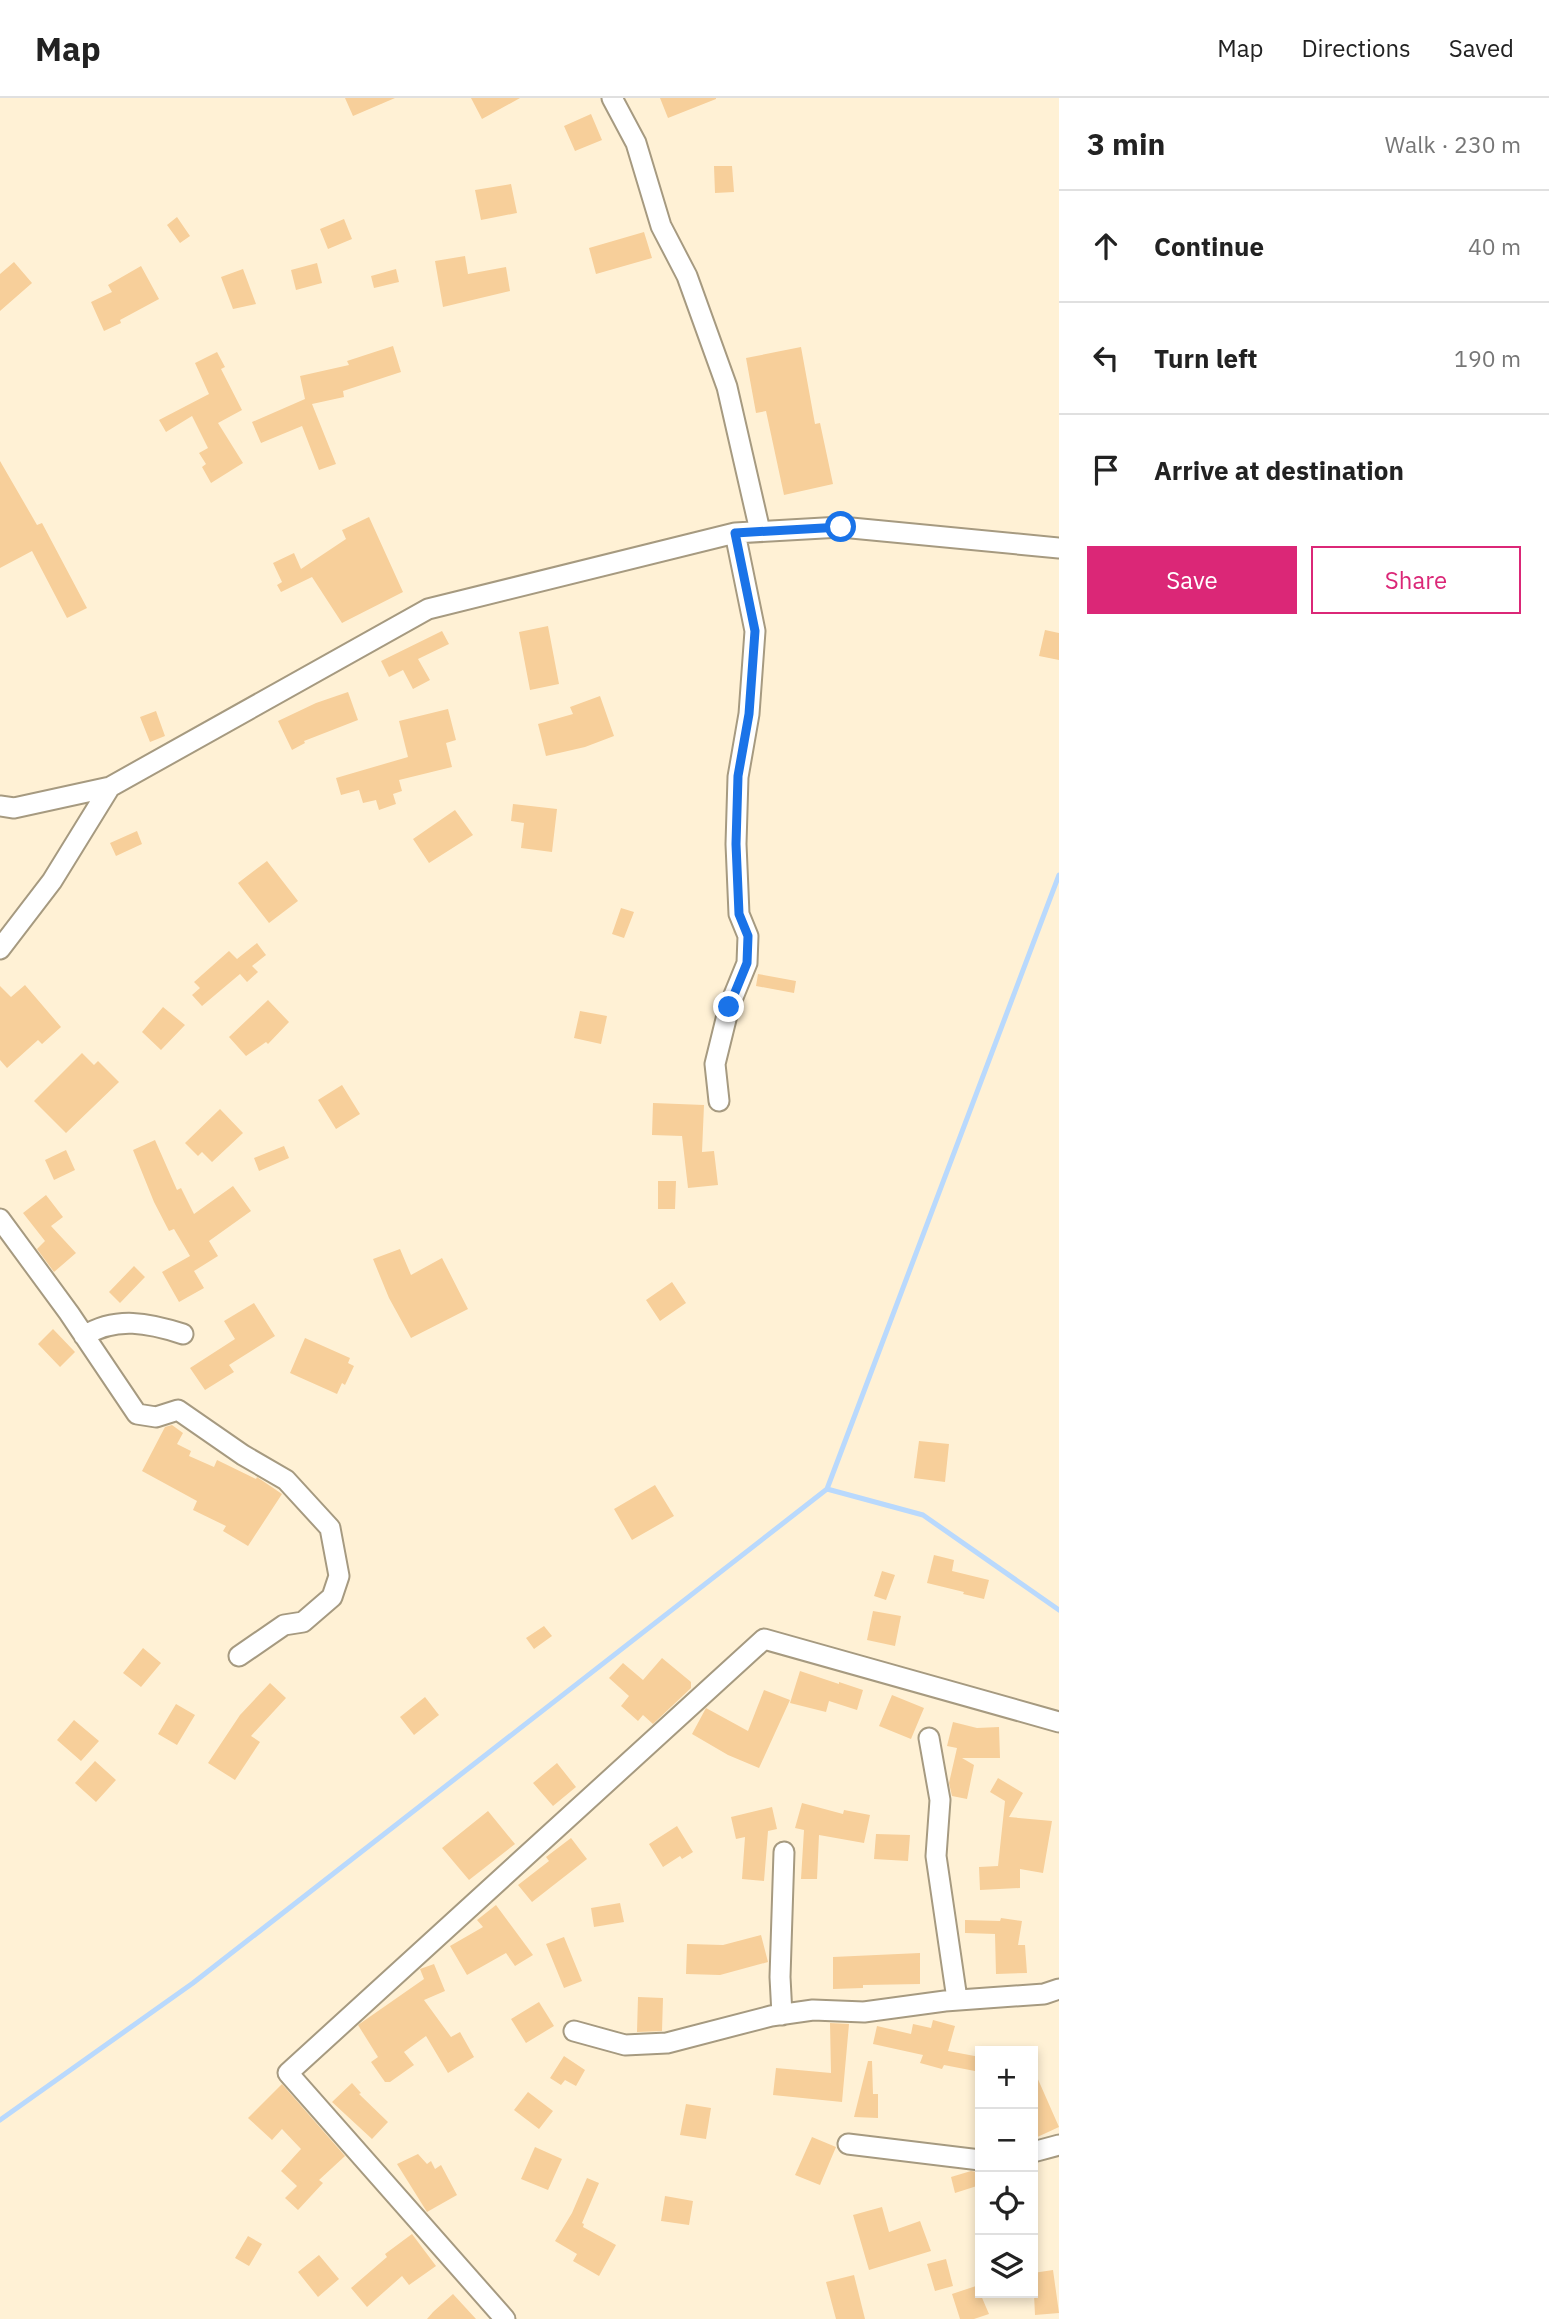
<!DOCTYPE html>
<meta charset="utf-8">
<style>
:root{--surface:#fff;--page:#f2f2f2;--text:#222;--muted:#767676;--line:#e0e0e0;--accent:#db2777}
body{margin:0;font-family:"IBM Plex Sans",sans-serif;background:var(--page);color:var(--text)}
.controls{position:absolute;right:21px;bottom:21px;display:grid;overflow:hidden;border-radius:0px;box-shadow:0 4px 10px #0003}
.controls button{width:63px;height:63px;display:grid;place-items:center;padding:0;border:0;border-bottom:2px solid var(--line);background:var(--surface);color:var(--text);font:35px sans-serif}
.stop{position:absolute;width:21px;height:21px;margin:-16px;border:5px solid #1a73e8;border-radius:50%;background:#fff}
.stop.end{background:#1a73e8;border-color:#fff;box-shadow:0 2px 7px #0008}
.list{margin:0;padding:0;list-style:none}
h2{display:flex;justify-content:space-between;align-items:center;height:91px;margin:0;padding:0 28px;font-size:30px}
h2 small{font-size:23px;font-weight:400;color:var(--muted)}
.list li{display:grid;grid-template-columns:46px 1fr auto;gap:21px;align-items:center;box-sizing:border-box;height:112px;padding:0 28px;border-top:2px solid var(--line)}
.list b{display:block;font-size:26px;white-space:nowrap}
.list em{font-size:23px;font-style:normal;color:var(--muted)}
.actions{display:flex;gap:14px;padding:21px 28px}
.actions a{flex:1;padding:16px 0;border:2px solid var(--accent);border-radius:0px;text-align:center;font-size:24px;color:var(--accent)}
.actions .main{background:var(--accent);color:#fff}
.icon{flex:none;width:38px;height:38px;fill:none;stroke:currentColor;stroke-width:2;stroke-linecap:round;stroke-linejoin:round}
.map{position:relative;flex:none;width:1059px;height:2221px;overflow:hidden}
header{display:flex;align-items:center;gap:42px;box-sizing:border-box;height:98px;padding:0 35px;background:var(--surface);border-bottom:2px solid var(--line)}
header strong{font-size:33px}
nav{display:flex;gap:38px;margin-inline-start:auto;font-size:24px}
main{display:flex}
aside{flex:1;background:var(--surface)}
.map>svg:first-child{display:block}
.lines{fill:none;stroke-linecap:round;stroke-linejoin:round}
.stream{stroke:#b9d9fd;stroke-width:5}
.building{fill:#f7cf9a}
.street-casing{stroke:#a69a80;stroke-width:23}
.street{stroke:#fff;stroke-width:19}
.route{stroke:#1a73e8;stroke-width:9}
</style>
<header>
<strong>Map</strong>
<nav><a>Map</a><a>Directions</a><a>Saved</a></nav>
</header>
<main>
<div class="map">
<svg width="1059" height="2221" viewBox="0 0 1059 2221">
<rect width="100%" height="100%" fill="#fff1d5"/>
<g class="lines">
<path class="stream" d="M827,1391L923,1417L1059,1512
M0,2022L193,1885L827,1391L1059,777"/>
</g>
<path class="building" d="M345,0H395L353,18Z
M471,0H520L482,21Z
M660,0H716V1L668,20Z
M591,16L602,42L575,53L564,28Z
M714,68H732L734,94L715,95Z
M511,86L517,115L481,122L475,92Z
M177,119L190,138L180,145L167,127Z
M344,121L352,141L328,151L320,131Z
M644,134L652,160L596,176L589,150Z
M465,158L468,176L506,169L510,193L443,209L435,163Z
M14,164L32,185L0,213V176Z
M317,165L322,185L296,192L291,172Z
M141,168L159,201L120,222L121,225L104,233L91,204L112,194L108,187Z
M243,171L256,206L233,211L221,179Z
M396,171L399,184L374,190L371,178Z
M393,248L401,274L343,293L344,299L312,306L336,366L319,372L302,328L261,345L252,324L305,301L300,278L349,267L347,263Z
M801,249L815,326L820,325L833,386L784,397L766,313L756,315L746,260Z
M217,254L225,269L221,271L242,312L218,325L243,365L211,385L202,369L206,366L199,355L208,350L192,318L166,334L159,322L209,296L195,265Z
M0,363L37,427L42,425L87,510L67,520L32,453L0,470Z
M369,419L403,494L342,525L312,479L281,494L277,487L282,484L273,465L294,455L301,471L346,441L342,432Z
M548,528L559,586L530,592L519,534Z
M1045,532L1059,535V562L1039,558Z
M442,533L449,546L418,561L430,582L413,591L403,572L389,579L381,563Z
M348,594L358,622L304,643L305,645L292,652L278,623L316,605Z
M600,598L614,638L585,649L546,658L538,626L573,616L570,609Z
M448,611L456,642L446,645L452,669L399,682L402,693L393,696L396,706L379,712L376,702L363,705L359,692L341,697L336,680L408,659L399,623Z
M156,613L165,638L150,644L140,619Z
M513,706L557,711L552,754L521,750L524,725L511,723Z
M455,712L473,737L429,765L413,741Z
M137,733L142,746L116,758L110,745Z
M267,763L298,803L269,825L238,785Z
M621,810L634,814L624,840L612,836Z
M257,845L266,857L252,868L258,874L247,884L240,876L202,908L192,897L200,890L194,884L229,853L237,861Z
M758,876L796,883L794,895L756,888Z
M25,887L61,929L42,946L38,942L7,970L0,962V888L11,899Z
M268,902L289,924L268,946L266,944L246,958L229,939Z
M163,909L185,927L161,952L142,934Z
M580,913L607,918L601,946L574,940Z
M82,955L94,967L98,963L119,984L66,1035L34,1003Z
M342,987L360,1016L336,1031L318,1002Z
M653,1005L704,1007L702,1054L714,1053L718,1087L688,1090L682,1038L652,1037Z
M220,1011L243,1035L212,1064L202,1054L198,1058L185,1045Z
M155,1042L177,1092L181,1090L194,1116L233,1088L251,1113L209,1143L218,1158L194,1173L204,1190L179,1204L162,1174L190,1158L174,1131L169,1133L154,1104L133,1052Z
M284,1048L289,1060L259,1073L254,1060Z
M66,1052L75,1072L54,1082L45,1062Z
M658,1083H676L675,1111H658Z
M46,1097L63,1119L51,1128L76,1155L54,1174L37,1151L45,1143L23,1115Z
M400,1151L411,1177L442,1160L468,1211L411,1240L389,1200L373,1161Z
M134,1168L145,1179L120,1205L109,1194Z
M672,1184L686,1205L660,1223L646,1202Z
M254,1205L275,1238L229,1267L234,1274L205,1292L190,1270L235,1241L224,1223Z
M53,1231L75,1254L60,1269L38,1246Z
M305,1240L350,1260L348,1265L354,1268L345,1287L342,1285L337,1296L290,1275Z
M172,1327L183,1335L177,1346L191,1353L189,1358L214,1369L217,1362L256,1381L257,1379L282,1396L248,1448L223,1433L226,1428L193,1412L197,1403L142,1373L165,1329Z
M919,1343L949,1346L945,1384L914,1380Z
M655,1387L674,1418L632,1442L614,1411Z
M934,1457L954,1462L952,1473L989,1482L984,1501L963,1496L964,1494L927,1485Z
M882,1473L895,1477L886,1502L874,1498Z
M873,1513L901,1518L895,1548L867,1542Z
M544,1528L552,1538L534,1551L526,1540Z
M143,1550L161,1565L141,1589L123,1575Z
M662,1560L691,1584V1590L653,1626L643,1617L638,1623L621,1608L629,1598L609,1580L623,1565L643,1582Z
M800,1573L839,1586V1584L863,1592L857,1612L829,1603L826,1614L790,1605Z
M270,1585L286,1600L251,1638L260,1644L235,1682L208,1665L240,1617Z
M764,1592L790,1602L759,1670L728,1657L692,1636L706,1610L748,1633Z
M892,1597L924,1610L911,1641L879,1628Z
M425,1599L439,1617L414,1637L400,1619Z
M176,1606L195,1617L177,1647L158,1636Z
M74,1622L99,1643L81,1663L57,1642Z
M953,1624L977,1630L999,1629L1000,1660H962L974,1667L967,1701L952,1698L949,1685L957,1650L947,1648Z
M95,1663L116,1682L96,1704L75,1685Z
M557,1665L576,1689L553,1708L533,1685Z
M998,1680L1023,1695L1009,1719L1052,1723L1043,1775L1020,1771V1790L980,1792L979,1769L998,1768L1005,1703L990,1694Z
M802,1705L843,1716L844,1712L870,1717L864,1745L819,1737L817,1781H801L804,1732L795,1730Z
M772,1709L777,1731L768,1733L764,1783L742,1781L745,1739L736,1741L731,1719Z
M488,1713L515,1746L469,1782L442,1750Z
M677,1728L693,1754L682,1761L680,1758L663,1769L649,1746Z
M876,1736L910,1737L908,1763L874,1761Z
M571,1740L587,1761L532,1804L518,1787L549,1763L546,1759Z
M620,1805L624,1824L594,1829L591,1810Z
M496,1807L533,1857L515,1868L506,1855L467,1877L450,1848L483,1829L477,1822Z
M1001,1820L1022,1823L1018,1847H1025L1027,1875L996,1876L995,1836L965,1835V1822L1000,1823Z
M761,1837L768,1864L720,1877L686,1876L687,1846L723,1847Z
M564,1839L582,1883L564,1890L546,1846Z
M920,1855V1886L863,1887V1890L833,1891V1859Z
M434,1866L445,1893L424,1902L451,1939L460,1934L474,1959L448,1975L426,1938L404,1954L414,1967L390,1984H385L371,1964L378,1959L358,1927L424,1881L420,1871Z
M638,1899L663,1900L662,1933L637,1934Z
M539,1904L554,1928L526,1945L511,1921Z
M933,1922L955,1928L948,1953L980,1959V1974L944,1967L942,1971L920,1965L923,1957L873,1946L877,1928L911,1936L913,1926L931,1930Z
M830,1925L849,1926L842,2004L773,1997L776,1970L831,1975Z
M564,1958L585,1972L576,1988L565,1982L561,1987L550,1980Z
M868,1963H872L873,1996H878V2020L854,2019Z
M1033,1970L1059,2029L1033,2041Z
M352,1985L361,1995L359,1996L388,2024L372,2041L332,2004Z
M282,1986L345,2058L319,2082L323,2085L298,2112L285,2100L297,2088L281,2073L301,2051L282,2031L272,2042L248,2020Z
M528,1994L553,2013L539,2031L514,2012Z
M686,2006L711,2010L706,2041L680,2037Z
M812,2039L836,2049L820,2087L795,2077Z
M535,2049L562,2061L548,2092L521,2081Z
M418,2056L427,2066L431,2063L435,2071L441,2067L457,2097L427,2114L397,2066Z
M971,2073L977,2074L980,2087L955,2095L951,2079Z
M587,2080L599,2085L582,2125L584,2126L583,2129L616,2147L599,2178L573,2163L577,2156L555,2143L572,2115Z
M665,2098L693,2103L689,2127L661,2123Z
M882,2109L889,2134L920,2123L931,2153L869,2172L853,2117Z
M412,2136L436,2168L409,2187L402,2178L367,2209L351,2190L387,2159L385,2156Z
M248,2138L262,2146L249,2168L235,2160Z
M319,2157L339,2181L318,2199L298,2174Z
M946,2161L953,2188L935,2193L927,2166Z
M1053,2172L1059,2215L1035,2217L1033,2175Z
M854,2177L865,2221H836L826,2184Z
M979,2187L980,2195L989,2216L974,2221H960L952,2196Z
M453,2196L476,2221H427L433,2214Z"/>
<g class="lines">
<defs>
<path id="street" d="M612,0L636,45L661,128L687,178L727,289L760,433
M0,708L14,710L110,689
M0,851L52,783L110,689L428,511L735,435L841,429L1059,450
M719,1003L715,966L729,909L747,865L748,838L739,816L736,746L738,679L749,616L755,533L735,435
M0,1121L69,1215L137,1316L156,1319L178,1312L243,1357L286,1382L330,1430L339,1478L332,1499L303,1524L284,1527L239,1558
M84,1238C116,1218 149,1225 183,1236
M929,1640L940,1702L936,1758L957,1901
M782,1917L780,1879L784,1754
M574,1933L625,1947L667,1945L771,1918L813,1912L864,1914L945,1903L1044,1896L1059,1891
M848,2046L980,2062
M1033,2054L1059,2047
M505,2221L288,1975L764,1541L1059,1624"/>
</defs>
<use href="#street" class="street-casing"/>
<use href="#street" class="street"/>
</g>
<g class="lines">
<path class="route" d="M729,909L747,865L748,838L739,816L736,746L738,678L749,616L755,533L735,435L841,429"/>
</g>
</svg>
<div class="controls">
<button>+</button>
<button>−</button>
<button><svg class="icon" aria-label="locate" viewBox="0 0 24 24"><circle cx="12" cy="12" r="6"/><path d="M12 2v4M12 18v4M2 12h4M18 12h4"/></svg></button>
<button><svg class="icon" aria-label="layers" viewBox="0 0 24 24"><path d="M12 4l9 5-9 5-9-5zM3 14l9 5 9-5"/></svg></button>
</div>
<div class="stop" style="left:841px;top:429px"></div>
<div class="stop end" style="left:729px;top:909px"></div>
</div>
<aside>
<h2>3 min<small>Walk · 230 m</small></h2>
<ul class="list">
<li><svg class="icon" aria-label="ahead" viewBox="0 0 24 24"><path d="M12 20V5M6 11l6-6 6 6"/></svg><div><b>Continue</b></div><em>40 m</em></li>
<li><svg class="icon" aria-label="left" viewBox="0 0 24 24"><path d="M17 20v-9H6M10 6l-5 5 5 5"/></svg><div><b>Turn left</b></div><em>190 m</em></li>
<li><svg class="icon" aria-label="arrive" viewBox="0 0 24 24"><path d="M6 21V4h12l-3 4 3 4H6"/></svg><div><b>Arrive at destination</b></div></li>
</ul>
<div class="actions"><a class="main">Save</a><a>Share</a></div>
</aside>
</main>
